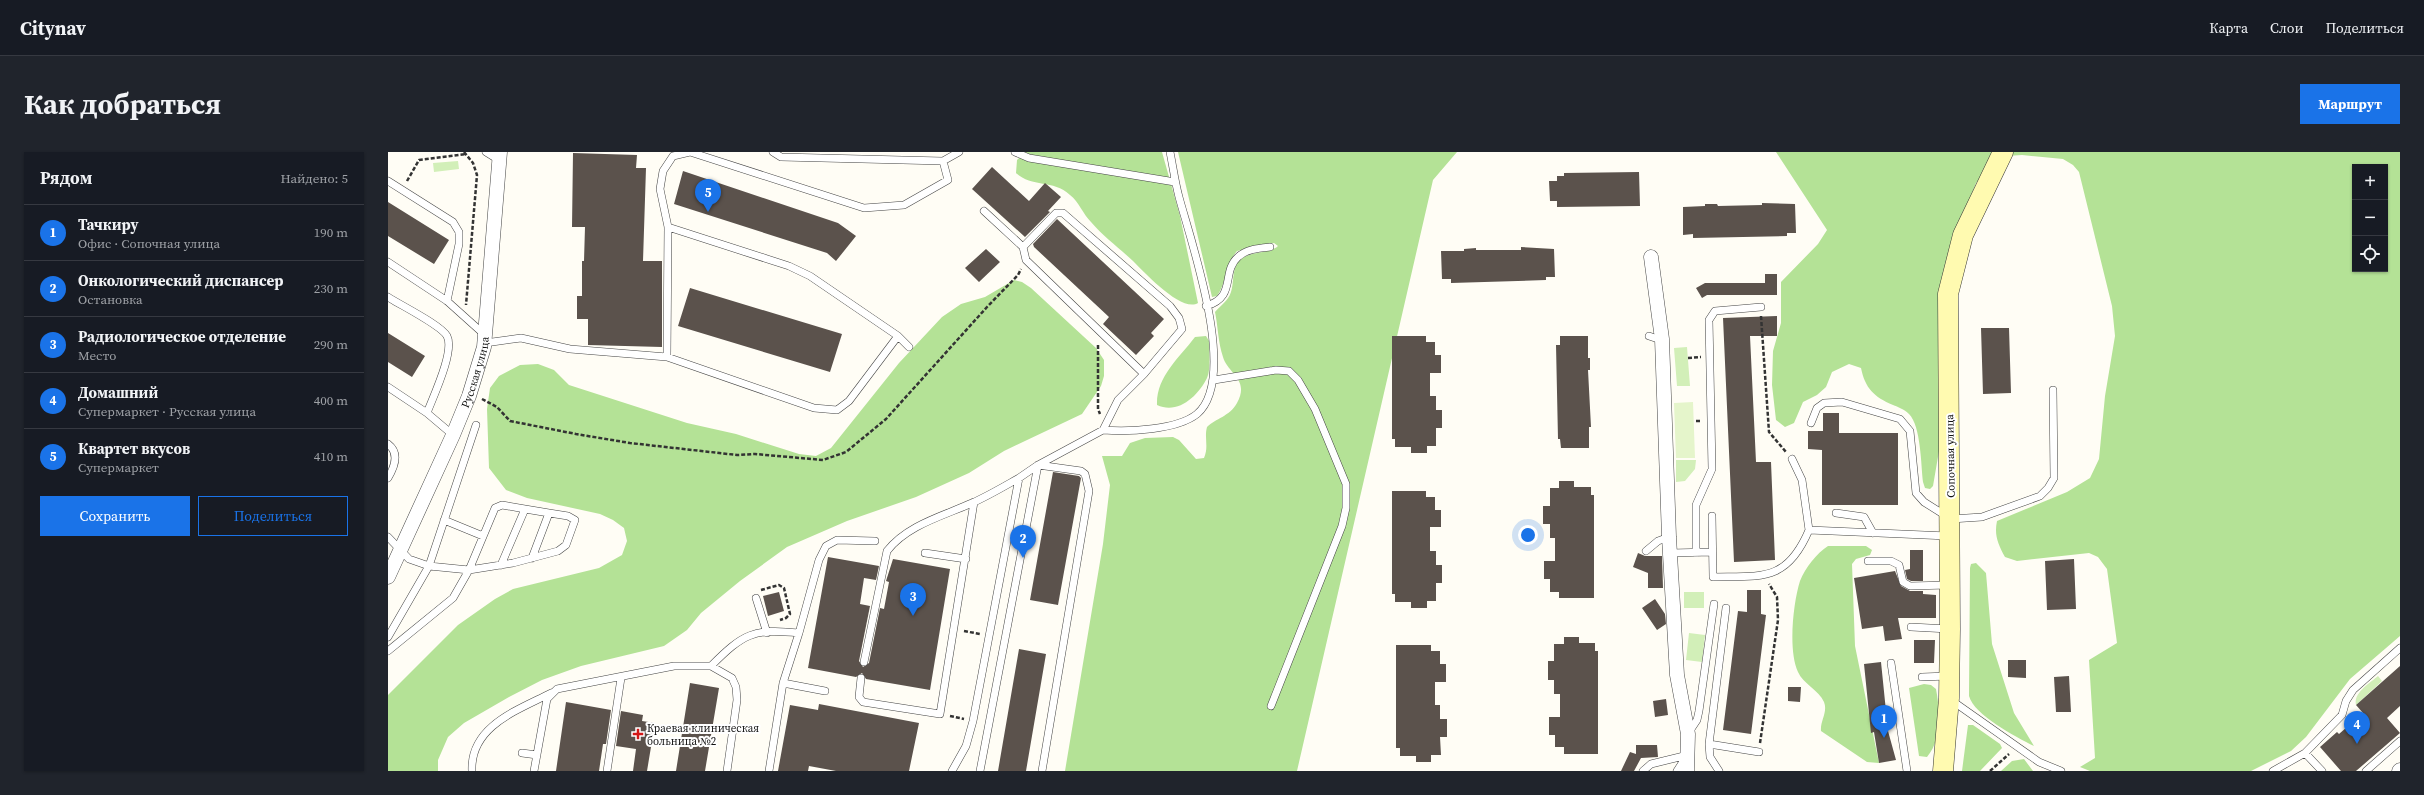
<!DOCTYPE html>
<html lang="ru">
<meta charset="utf-8">
<style>
:root{--surface:#171b24;--page:#20242c;--text:#f1f3f6;--muted:#9ea1a6;--line:#363941;--accent:#1a73e8}
body{margin:0;font-family:"Source Serif 4",serif;background:var(--page);color:var(--text)}
.controls{position:absolute;right:12px;top:12px;display:grid;overflow:hidden;border-radius:0px;box-shadow:0 1px 3px #0004}
.controls button{width:36px;height:36px;display:grid;place-items:center;padding:0;border:0;border-bottom:1px solid var(--line);background:var(--surface);color:var(--text);font:20px sans-serif}
.you{position:absolute;left:1140px;top:383px;width:14px;height:14px;margin:-10px;border:3px solid #fff;border-radius:50%;background:#1a73e8;box-shadow:0 0 0 6px #1a73e833}
.badge{display:grid;place-items:center;width:26px;height:26px;border-radius:50%;background:var(--accent);color:#fff;font-size:13px;font-weight:700}
.pin{position:absolute;translate:-50% -33px;filter:drop-shadow(0 1px 2px #0008)}
.pin::after{content:'';position:absolute;top:21px;width:14px;height:12px;background:inherit;clip-path:polygon(0 0,100% 0,50% 100%)}
.list{margin:0;padding:0;list-style:none}
h2{display:flex;justify-content:space-between;align-items:center;height:52px;margin:0;padding:0 16px;font-size:17px}
h2 small{font-size:13px;font-weight:400;color:var(--muted)}
.list li{display:grid;grid-template-columns:26px 1fr auto;gap:12px;align-items:center;box-sizing:border-box;height:56px;padding:0 16px;border-top:1px solid var(--line)}
.list b{display:block;font-size:15px;white-space:nowrap}
.list p{margin:0;font-size:13px;white-space:nowrap;color:var(--muted)}
.list em{font-size:13px;font-style:normal;color:var(--muted)}
.actions{display:flex;gap:8px;padding:12px 16px}
.actions a{flex:1;padding:9px 0;border:1px solid var(--accent);border-radius:0px;text-align:center;font-size:14px;color:var(--accent)}
.actions .main{background:var(--accent);color:#fff}
.icon{flex:none;width:22px;height:22px;fill:none;stroke:currentColor;stroke-width:2;stroke-linecap:round;stroke-linejoin:round}
.map{position:relative;flex:none;width:2012px;height:619px;overflow:hidden;border-radius:0px}
header{display:flex;align-items:center;gap:24px;box-sizing:border-box;height:56px;padding:0 20px;background:var(--surface);border-bottom:1px solid var(--line)}
header strong{font-size:19px}
nav{display:flex;gap:22px;margin-inline-start:auto;font-size:14px}
.intro{display:flex;align-items:center;justify-content:space-between;box-sizing:border-box;height:96px;padding:0 24px}
h1{margin:0;font-size:28px}
.button{padding:10px 18px;border-radius:0px;background:var(--accent);color:#fff;font-size:14px;font-weight:700}
main{display:flex;gap:24px;padding:0 24px}
aside{flex:1;background:var(--surface);border-radius:0px;box-shadow:0 1px 3px #0004}
.map>svg:first-child{display:block}
.green{fill:#d2efb8}
.forest{fill:#b4e296;fill-rule:evenodd}
.pitch{fill:#e5f5cb}
.building{fill:#5b524c}
.lines{fill:none;stroke-linecap:round;stroke-linejoin:round}
.lane-casing{stroke:#444;stroke-width:8}
.street-casing{stroke:#444;stroke-width:15}
.secondary-casing{stroke:#333;stroke-width:21}
.path{stroke:#333;stroke-width:2.5;stroke-dasharray:4 2;stroke-linecap:butt}
.lane{stroke:#fff;stroke-width:7}
.street{stroke:#fff;stroke-width:14}
.secondary{stroke:#fffab0;stroke-width:20}
.poi-dot{fill:#d31717;stroke:#fff;stroke-width:1.5}
.labels{text-anchor:middle;stroke-width:4;stroke-linejoin:round;paint-order:stroke}
.street-label{font-size:11px;fill:#111;stroke:#fff}
.poi-label{font-size:11px;fill:#111;stroke:#fff;text-anchor:start}
</style>
<header>
<strong>Citynav</strong>
<nav><a>Карта</a><a>Слои</a><a>Поделиться</a></nav>
</header>
<div class="intro"><h1>Как добраться</h1><a class="button">Маршрут</a></div>
<main>
<aside>
<h2>Рядом<small>Найдено: 5</small></h2>
<ul class="list">
<li><span class="badge">1</span><div><b>Тачкиру</b><p>Офис · Сопочная улица</p></div><em>190 m</em></li>
<li><span class="badge">2</span><div><b>Онкологический диспансер</b><p>Остановка</p></div><em>230 m</em></li>
<li><span class="badge">3</span><div><b>Радиологическое отделение</b><p>Место</p></div><em>290 m</em></li>
<li><span class="badge">4</span><div><b>Домашний</b><p>Супермаркет · Русская улица</p></div><em>400 m</em></li>
<li><span class="badge">5</span><div><b>Квартет вкусов</b><p>Супермаркет</p></div><em>410 m</em></li>
</ul>
<div class="actions"><a class="main">Сохранить</a><a>Поделиться</a></div>
</aside>
<div class="map">
<svg width="2012" height="619" viewBox="0 0 2012 619">
<rect width="100%" height="100%" fill="#fffdf5"/>
<path class="green" d="M70,9L71,17L46,20L45,11Z
M1299,195L1302,234H1289L1286,196Z
M1288,308H1308L1307,317L1297,329L1288,330Z
M1296,440H1316V456H1296Z
M1301,481L1317,483L1314,510L1298,508Z
M1990,524L1994,529L1968,553C1965,541 1982,531 1990,524Z"/>
<path class="forest" d="M637,0H774L792,64L810,151C794,161 757,121 745,109C731,96 715,84 703,70C695,62 691,50 682,43C665,27 644,36 628,21L629,8Z
M790,0H1069L1045,28L909,619H677L715,392L722,333L714,304H734L742,291L757,286L785,285L791,288L808,307L816,306C821,295 816,286 819,275C828,266 841,265 849,251C862,227 840,222 835,205C830,191 830,174 827,160C833,153 840,149 843,140C846,131 844,118 850,110C860,98 880,103 890,94L886,91L849,99C837,113 839,130 829,144L824,145Z
M1388,0H2012V484L1962,527L1918,585L1903,599L1863,619H1702L1692,615L1707,606L1701,508L1729,491L1719,417L1710,405L1701,401L1629,409L1617,405C1610,392 1606,383 1609,369L1679,340L1702,326L1711,307L1717,244L1727,184L1724,154L1691,20L1685,13L1675,7L1634,3L1619,4L1611,7L1588,31L1566,87L1550,152L1554,242L1551,299L1545,334L1542,337L1537,336L1535,330C1533,313 1533,274 1521,262C1516,257 1510,255 1505,253C1486,245 1477,236 1473,216L1461,212L1444,220L1438,235L1429,243L1415,250L1406,271L1397,275L1388,268L1384,233L1385,199L1393,171V130L1430,92L1439,78ZM1967,15H1997V117H1967Z
M626,128L634,130L643,136L708,196L716,208V224L713,234L694,262L616,299L581,321L528,345L459,369L399,395L352,429L313,461L299,478L276,494L193,514L154,528L121,545L76,571L60,585L50,608V619H0V543L70,473L107,447L125,437L211,416L234,403L239,389L236,376L225,368L212,362L139,346L118,338L101,316L99,257L102,236L111,224L132,213L150,212L166,218L181,233L299,271L348,282L411,302L428,304L443,296L511,211L554,165L573,152L597,145Z
M818,184L821,189C821,200 823,217 819,226C810,244 790,263 769,253C768,225 791,206 807,185Z
M1440,394H1478L1484,398L1482,403L1468,407L1464,412L1467,494L1491,611L1479,610L1433,579C1432,569 1440,560 1436,550C1431,538 1415,532 1410,520C1400,499 1405,451 1412,429C1417,416 1429,401 1440,394Z
M1588,411L1598,421L1604,492L1626,561L1646,594C1628,585 1586,563 1581,544L1582,416L1583,412Z
M1536,532L1543,533L1548,537C1552,558 1554,588 1539,605L1531,604L1521,536Z
M1580,573H1585L1612,592L1614,596L1592,619H1574Z
M1636,607L1645,619H1613L1624,609Z"/>
<path class="pitch" d="M1305,250L1307,306H1288L1286,251Z"/>
<path class="building" d="M185,1L249,3L248,16H258L255,109H274V195L200,193V167H189V144H194V109H196L197,75H184Z
M604,15L641,49L657,31L673,45L660,59L662,60L637,85L584,37Z
M295,19L450,71L468,84L448,109L439,101L286,52Z
M1251,20L1252,54L1169,55V49H1162L1161,29H1169V24H1176V21Z
M0,50L61,88L46,112L0,84Z
M1374,51L1407,52L1408,81H1399V84L1305,86V82L1295,83V55L1317,54V52H1329L1330,54L1374,53Z
M669,67L776,167L763,181L766,184L748,203L715,172L721,165L646,95L645,92Z
M1133,95L1166,97L1167,125H1158V128L1063,131V127H1054L1053,99H1076V97L1088,96V98H1133Z
M598,97L612,110L591,130L577,116Z
M1377,122H1389V143H1319L1314,146L1308,136L1317,131H1377Z
M302,136L454,182L442,220L290,174Z
M1389,164V184H1362L1368,310H1383L1387,408L1346,410L1335,166Z
M1593,176H1621L1623,241L1595,242Z
M0,181L37,204L24,225L0,210Z
M1004,184H1038V190H1047V203H1053V221H1042V244H1048V258H1054V276H1048V294H1039V301H1023V295H1007V287H1004Z
M1172,184H1200V206H1202V218H1200L1203,275H1201V296H1173L1172,287H1170L1168,193H1172Z
M1435,261H1451V281H1510V353H1434V298L1420,297V279H1435Z
M665,320L691,324L693,326L670,453L642,448Z
M1171,329H1186V335H1203V343H1206V446H1171V440H1162V427H1156V409H1167V386H1162V372H1155V354H1162V336H1171Z
M1004,339H1038V345H1047V358H1053V375H1042V399H1048V413H1054V431H1048V449H1039V456H1023V450H1007V442H1004Z
M1522,398H1535V429H1523L1519,427L1517,418L1522,417Z
M1250,401L1257,404H1274L1275,436H1260V421L1245,415Z
M440,405L491,414L488,428L476,426L472,452L482,454L471,509L475,515L481,511L492,456L496,457L501,430L498,429L505,407L562,417L542,538L478,527L474,521L468,525L420,516Z
M1686,407L1688,457L1659,458L1657,409Z
M1507,419L1513,434L1522,439H1535V442L1548,443V466H1510L1514,487L1497,489L1495,474L1474,477L1466,426Z
M1359,438H1373V462L1378,463L1363,582L1335,578L1350,459L1359,460Z
M391,440L396,459L380,464L375,444Z
M1267,447L1277,462L1278,472L1269,478L1254,456Z
M1176,485H1191V491H1207V499H1210V602H1176V595H1167V583H1161V565H1172V542H1166V528H1160V509H1166V492H1176Z
M1526,488H1547L1546,511H1526Z
M1008,493H1043V499H1052V512H1058V530H1047V553H1052V567H1059V585H1052L1053,603H1043V610H1028V604H1012V596H1008Z
M631,497L658,502L638,619H610Z
M1620,508H1638V526L1620,525Z
M1493,510L1500,579L1508,608L1491,611L1486,580L1483,581L1476,512Z
M2012,514V554L1999,566L2012,581L1968,619H1953L1932,595L1949,580L1951,582L1975,561L1968,553Z
M1681,524L1683,560H1668L1666,525Z
M302,531L331,536L317,619H288Z
M1400,535H1413L1412,550L1400,549Z
M1278,547L1280,563L1267,565L1265,549Z
M178,550L223,558L218,592H215L211,619H168Z
M431,552L531,571L521,619H448L421,614L420,619H390L402,553L430,558Z
M233,559L255,563L254,569L267,571L259,619H245L248,597L228,594Z
M1248,593H1269L1270,605L1253,606L1246,619H1233L1242,600L1248,602Z"/>
<g class="lines">
<defs>
<path id="lane" d="M98,0L111,8
M385,0L393,5L555,9L571,0
M627,0L641,6L787,30
M0,29L65,70L71,80V92L59,149
M596,59L635,95
M280,75L401,114L422,124L510,184L521,195
M0,110L59,149L98,184
M0,145C12,153 53,173 59,184C67,199 45,245 39,261
M818,154C849,145 833,120 850,105C858,97 872,96 882,95
M1261,184L1273,188
M97,191L133,186L182,197L279,205L280,75L272,37L275,19L285,4L302,0L476,56L516,53L560,28L555,9
M279,205L426,256L449,258L461,249L510,184
M826,228L888,218L901,219L910,228L927,257L958,332V356L954,374L883,554
M0,235L39,261L65,283
M1423,271L1429,256L1436,251L1454,250L1512,267L1522,279L1528,341L1536,350L1563,367L1594,365L1652,344L1660,336L1666,326L1665,238
M715,278C740,280 789,278 809,262C851,226 803,90 791,45C787,30 785,15 782,0
M0,292C12,301 6,316 0,326
M1404,307L1414,328L1421,378
M137,357L161,361
M1448,361L1476,365L1485,381
M1324,364L1325,425C1374,424 1399,430 1421,378L1560,384
M56,368L95,384
M0,385L21,407L41,414L81,418L125,411L170,399L178,393L187,368L180,364L161,361L144,406
M1258,399L1270,389L1281,385
M537,401L578,407
M1283,401L1324,400
M1308,401V353L1324,317L1321,168L1327,159L1373,155
M1480,409H1503L1511,413L1515,430L1522,434L1560,433
M368,446L379,481
M1523,475L1561,477
M0,485L41,414L88,273
M0,499L65,446L81,418L107,356L114,353L137,357L113,413
M476,510L499,399C519,373 555,364 584,351C600,344 615,335 631,326
M1503,511L1519,619
M323,514C355,482 365,476 411,481
M1534,525L1560,524
M473,526L471,545L475,550L552,562L586,350
M395,531L437,539
M1563,548L1651,610L1673,619
M1301,580L1309,568L1311,559L1326,452
M1321,592L1371,600
M134,601L149,603
M1917,601L1934,619
M84,619C82,574 130,558 163,541
M146,619L159,547L169,537L286,514H323L344,526L348,535L349,548L339,619
M219,619L233,526
M381,619L395,531L411,481L431,408L438,394L449,388L487,389
M564,619L578,594L585,569L631,326L650,313L715,278L730,248L756,222L794,177L791,166L782,154L675,61H668L635,95L638,108L756,222
M592,619L650,313L693,319L697,322L701,339L654,619
M1255,619L1263,612L1300,603
M1289,619L1296,608
M1331,619L1322,605L1321,592L1338,456
M1885,619L1917,601L1954,563L1958,549L1965,538L2012,496
M1978,619L2012,589"/>
<g id="street">
<path d="M1263,105L1274,187L1281,385L1289,523L1300,582L1299,619"/>
<path id="s1" d="M0,425L65,283L81,244L96,195L112,0"/>
<path d="M2011,619L2012,618"/>
</g>
<path id="secondary" d="M1555,619L1561,546L1562,477L1560,142L1575,83L1615,0"/>
</defs>
<use href="#lane" class="lane-casing"/>
<use href="#street" class="street-casing"/>
<use href="#secondary" class="secondary-casing"/>
<path class="path" d="M76,0L85,11L89,23L78,153
M19,29L31,8L78,2
M1373,164L1381,280L1398,300
M710,193V257L712,262
M1300,206L1313,205
M94,247L109,255L122,269L188,282L242,291L349,303L367,302L435,308L458,300L498,267L599,155L630,123L633,117
M1308,269H1314
M373,438L391,433L396,436L402,462L398,466L392,468
M576,479L592,482
M562,564L576,567
M1372,591L1390,468L1389,445L1381,432
M1602,619L1621,602"/>
<use href="#lane" class="lane"/>
<use href="#street" class="street"/>
<use href="#secondary" class="secondary"/>
</g>
<path class="poi-dot" d="M248 576h4v4h4v4h-4v4h-4v-4h-4v-4h4z"/>
<g class="labels">
<g class="street-label">
<text dy="4" stroke="none"><textPath href="#s1" startOffset="223">Русская улица</textPath></text>
<text transform="translate(1562 304) rotate(-91)" y="4">Сопочная улица</text>
</g>
<g class="poi-label">
<text x="259" y="580">Краевая клиническая<tspan x="259" dy="13">больница №2</tspan></text>
</g>
</g>
</svg>
<div class="controls">
<button>+</button>
<button>−</button>
<button><svg class="icon" aria-label="locate" viewBox="0 0 24 24"><circle cx="12" cy="12" r="6"/><path d="M12 2v4M12 18v4M2 12h4M18 12h4"/></svg></button>
</div>
<div class="you"></div>
<div class="pin badge" style="left:1496px;top:586px">1</div>
<div class="pin badge" style="left:635px;top:406px">2</div>
<div class="pin badge" style="left:525px;top:464px">3</div>
<div class="pin badge" style="left:1969px;top:592px">4</div>
<div class="pin badge" style="left:320px;top:60px">5</div>
</div>
</main>
